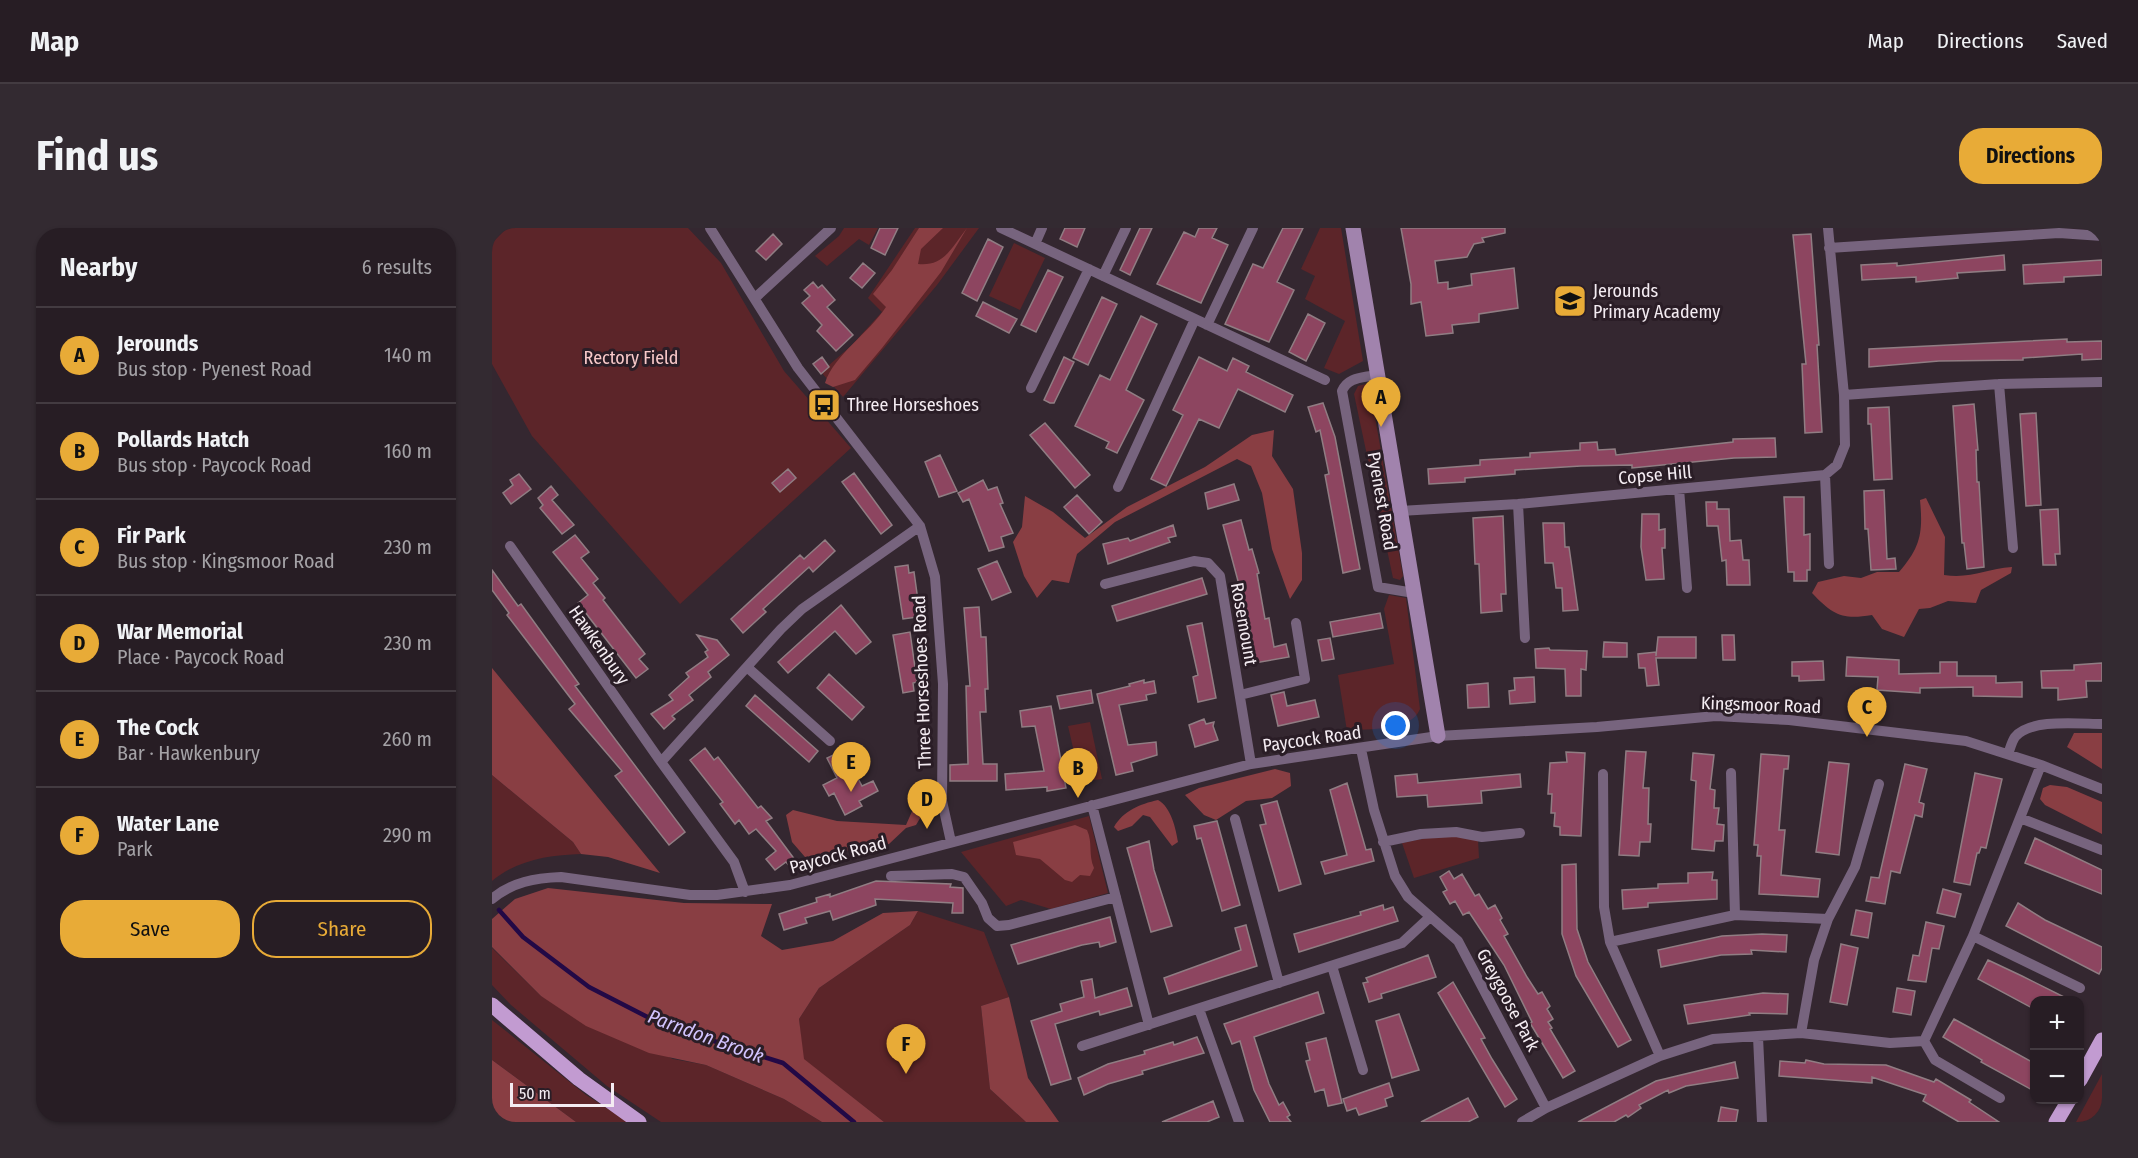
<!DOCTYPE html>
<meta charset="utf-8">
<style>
:root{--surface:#271d24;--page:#332a31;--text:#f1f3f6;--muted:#a4a2a6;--line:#433b41;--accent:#e8ab37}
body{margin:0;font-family:"Fira Sans Condensed",sans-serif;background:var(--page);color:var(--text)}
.controls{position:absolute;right:18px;bottom:18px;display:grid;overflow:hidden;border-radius:12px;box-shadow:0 2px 4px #0004}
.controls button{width:54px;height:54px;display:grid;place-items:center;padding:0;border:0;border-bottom:2px solid var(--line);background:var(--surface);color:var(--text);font:30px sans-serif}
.scale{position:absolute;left:18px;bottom:15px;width:104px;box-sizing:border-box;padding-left:6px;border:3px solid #f4ecf2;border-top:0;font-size:16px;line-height:21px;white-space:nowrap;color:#f4ecf2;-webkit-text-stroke:4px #2a1d26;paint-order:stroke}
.you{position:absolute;left:904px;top:498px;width:21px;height:21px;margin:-15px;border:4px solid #fff;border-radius:50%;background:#1a73e8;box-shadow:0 0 0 9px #1a73e833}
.badge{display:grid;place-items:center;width:39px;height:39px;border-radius:50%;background:var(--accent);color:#111;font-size:20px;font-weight:700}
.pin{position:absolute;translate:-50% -50px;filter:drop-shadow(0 2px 3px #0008)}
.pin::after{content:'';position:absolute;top:32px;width:21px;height:18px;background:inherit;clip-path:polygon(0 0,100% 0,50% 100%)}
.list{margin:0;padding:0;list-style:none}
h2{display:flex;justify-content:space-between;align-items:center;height:78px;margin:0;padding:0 24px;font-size:26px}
h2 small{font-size:20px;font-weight:400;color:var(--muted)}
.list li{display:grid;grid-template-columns:39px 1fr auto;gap:18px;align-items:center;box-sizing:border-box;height:96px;padding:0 24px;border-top:2px solid var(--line)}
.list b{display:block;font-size:22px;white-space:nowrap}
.list p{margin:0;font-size:20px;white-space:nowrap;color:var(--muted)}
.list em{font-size:20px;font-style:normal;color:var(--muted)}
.actions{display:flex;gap:12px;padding:18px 24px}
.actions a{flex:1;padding:14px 0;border:2px solid var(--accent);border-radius:24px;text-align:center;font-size:21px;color:var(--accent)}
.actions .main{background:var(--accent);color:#111}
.map{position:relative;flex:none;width:1610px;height:894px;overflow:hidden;border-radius:24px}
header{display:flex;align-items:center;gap:36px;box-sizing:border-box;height:84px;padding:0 30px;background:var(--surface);border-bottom:2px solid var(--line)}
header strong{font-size:28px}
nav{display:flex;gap:33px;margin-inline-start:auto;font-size:21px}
.intro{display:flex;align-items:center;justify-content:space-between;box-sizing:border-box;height:144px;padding:0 36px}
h1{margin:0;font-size:42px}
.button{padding:15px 27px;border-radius:24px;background:var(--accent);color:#111;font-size:21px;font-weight:700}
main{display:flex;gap:36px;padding:0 36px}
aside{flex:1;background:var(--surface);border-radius:24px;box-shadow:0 2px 4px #0004}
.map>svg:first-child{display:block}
.green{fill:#5c2529}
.forest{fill:#893e43}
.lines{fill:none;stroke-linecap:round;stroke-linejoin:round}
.stream{stroke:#220946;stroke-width:4.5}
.building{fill:#8d4560;stroke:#907d83;stroke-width:1.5}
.street{stroke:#77647e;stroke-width:10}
.secondary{stroke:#a183ad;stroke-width:15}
.primary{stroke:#c29bd1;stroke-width:15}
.labels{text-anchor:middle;stroke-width:6;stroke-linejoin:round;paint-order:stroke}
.poi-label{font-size:18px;fill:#f4ecf2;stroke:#2a1d26;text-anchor:start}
.park-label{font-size:18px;fill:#f8c9c9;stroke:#2a1d26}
.street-label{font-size:18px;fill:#f4ecf2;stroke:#2a1d26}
.water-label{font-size:20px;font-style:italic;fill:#d2c4fe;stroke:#2a1d26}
</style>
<header>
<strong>Map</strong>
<nav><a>Map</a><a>Directions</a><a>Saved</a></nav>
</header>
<div class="intro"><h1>Find us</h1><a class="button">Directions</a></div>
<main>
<aside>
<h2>Nearby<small>6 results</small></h2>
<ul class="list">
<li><span class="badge">A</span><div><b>Jerounds</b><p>Bus stop · Pyenest Road</p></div><em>140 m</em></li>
<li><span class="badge">B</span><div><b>Pollards Hatch</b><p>Bus stop · Paycock Road</p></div><em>160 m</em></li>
<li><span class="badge">C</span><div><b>Fir Park</b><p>Bus stop · Kingsmoor Road</p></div><em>230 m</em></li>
<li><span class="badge">D</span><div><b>War Memorial</b><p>Place · Paycock Road</p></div><em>230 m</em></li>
<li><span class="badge">E</span><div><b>The Cock</b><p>Bar · Hawkenbury</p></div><em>260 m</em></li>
<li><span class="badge">F</span><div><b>Water Lane</b><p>Park</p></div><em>290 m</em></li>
</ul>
<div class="actions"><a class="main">Save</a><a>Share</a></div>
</aside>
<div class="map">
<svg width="1610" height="894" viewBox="0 0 1610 894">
<rect width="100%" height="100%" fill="#342730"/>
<path class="green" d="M15,0H196L229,35L292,143L359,220L188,376L40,208L0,136V15Z
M352,0H386L377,17L367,11L335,38L323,28L347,8Z
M423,0H487L445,57L351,169L329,144L359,118L390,84L376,70Z
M828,0H849L871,133L847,146L832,140L853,93L813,71L823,48L809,41Z
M522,15L553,30L528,82L497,68Z
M877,155L911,348L908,352L901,350L862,166L866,158Z
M897,367L914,370L928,481C919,504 877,500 855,503L846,447L902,436L892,381Z
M598,494L610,551L589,554L576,498Z
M0,547L81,614L89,626C57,627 25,632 0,653Z
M597,588L616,665L559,681L529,672L514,678L469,624Z
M964,604L986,611L987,630L922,650L910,615Z
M426,683L492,704L517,769L489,778L498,861L534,894H392L311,831L307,791L327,760L418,697Z
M0,720L49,768L181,831L214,837L292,871L330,894H169L115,858L19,777L0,757Z
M0,792L94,867L137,894H84L0,832Z
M1610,846V894H1584Z"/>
<path class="forest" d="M427,0H451L429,21L426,36C452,39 460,19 475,0L449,44L390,120L363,152L341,159L333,155C342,127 377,105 394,79L381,66L400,42Z
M782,202L780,228L801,261L810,325V352L798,371L780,321L770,265L759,238L745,231L623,294L585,326L577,355L560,352L545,370L532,348L521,314L530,299L533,268L561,284L593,310L635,279L713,239L760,207Z
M1434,270L1453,309L1452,347C1479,351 1494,341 1520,339L1519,345L1489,362L1484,375L1456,373L1438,380L1427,381L1412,409L1390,401L1380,387C1350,392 1341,387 1320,365L1326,354L1352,348L1369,350L1385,344H1407C1429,319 1431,304 1428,272Z
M0,440L168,645L116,629L89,626L81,614L0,547Z
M1582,505H1610V541L1575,519Z
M783,541L798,545L799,558L780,570L754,573L724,592L712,587L693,567L707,560Z
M1558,557L1575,559L1610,574V606L1553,577L1548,571L1551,560Z
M425,572L430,587L424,597L414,600L397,616L313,629L300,614L294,587L301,582L345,593L414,597Z
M666,572C679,579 684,601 686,614L680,618L658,589L651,587L640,598L626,603L622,599C631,583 648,576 666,572Z
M583,597L595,602C601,615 596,626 602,640L598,648L588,647L580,654L573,652L548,631L524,627L521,614Z
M56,660L192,675L280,676L269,708L290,722L341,713L391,685L426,683L418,697L327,760L307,791L312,831L392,894H330L292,871L214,837L157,825L94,798L49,768L0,719V691L23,671Z
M517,769L536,850L567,894H534L498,861L489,778Z
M0,832L84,894H0Z"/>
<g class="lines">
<path class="stream" d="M7,682L31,709L97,759L171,797L291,835L362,894"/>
</g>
<path class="building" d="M388,0H406L393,27L379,20Z
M573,0H593L585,19L568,11Z
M648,0H660L638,47L628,42Z
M707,0H725L720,10L736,17L709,75L665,56L692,4L703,9Z
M791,0H811L785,54L802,62L777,114L733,96L761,36L771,40Z
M909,0H1013V5L990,10L992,14L982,16L975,29L943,33L946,55L956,54V61L980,57L979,46L1022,40L1026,80L987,86V94L960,97L961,105L934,108L929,74L919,76V56Z
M281,6L290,16L274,32L264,23Z
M1319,6L1327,117H1325L1330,204L1313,205L1310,136H1314L1301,7Z
M496,11L511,19L485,73L470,65Z
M1512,27L1513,42L1465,45L1466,50L1424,54V49L1370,52L1369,37L1405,35V38Z
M1610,32V47L1572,49V54L1532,56L1531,37Z
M371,35L383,45L370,60L358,50Z
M556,42L571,49L544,104L529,97Z
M321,54L326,60L330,57L343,72L335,79L361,107L344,123L325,103L330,97L310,75L318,68L312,62Z
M610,69L625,76L596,137L581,130Z
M491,74L525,91L517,105L484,88Z
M816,86L833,95L814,133L797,124Z
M649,88L665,96L634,162L652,172L625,225L614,220L617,214L583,198L608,147L618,152Z
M1575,111V114L1610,113V131L1590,132V126L1531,130V132L1447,133L1377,139V121Z
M330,129L337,139L329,146L321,136Z
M572,129L582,134L562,175H558L552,172Z
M707,129L735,143L741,130L757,138L754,144L801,167L793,184L746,161L727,200L707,191L674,258L659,251L691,187L681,182Z
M831,175L843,209L868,341L851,345L833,247L837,246L828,202L824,204L816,179Z
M1482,176L1486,222H1484L1485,254H1487L1492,339L1475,341L1472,315H1470L1461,178Z
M1397,179L1400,251L1382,252L1379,196H1376V180Z
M1544,185L1549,277L1534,278L1528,186Z
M553,195L598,247L583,260L538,207Z
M1283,210L1284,229L1242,230L1140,240V237L1089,238L1023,242V246L973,250V254L937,256L936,241L988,237V232L1038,229V225L1088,222V215L1105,214L1106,222L1123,221L1124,227L1241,214V211Z
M448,227L465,263L447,269L433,234Z
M296,241L304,250L288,264L280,255Z
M362,245L400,297L389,306L350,254Z
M27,246L39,261L19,276L11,265L21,257L18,252Z
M491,252L496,262L505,259L511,275L508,276L521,305L509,309L512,319L497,323L477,271L471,274L466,265Z
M742,256L747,272L716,281L713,265Z
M59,258L66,267L60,272L82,297L70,306L48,280L51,277L46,270Z
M1392,262L1395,331L1403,330L1404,341L1379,342L1376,301H1373L1372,263Z
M585,267L610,294L597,306L572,279Z
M1292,269H1312V307L1318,306V342H1315V353H1302V344H1296Z
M1214,274H1225V281H1237L1238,313L1249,312L1251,332H1257L1258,357H1235L1234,332L1230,333L1226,298H1215Z
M1566,281L1568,326H1563L1564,337H1551L1548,282Z
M1150,286H1167V302L1173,301V320H1170L1172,351L1154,352L1149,319Z
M1011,288L1014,366H1009L1010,383L989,385L987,336H983L981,290Z
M749,292L757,322L760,321L767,345L765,346L773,391L777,390L782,419L794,416L797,429L763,435L757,394L731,297Z
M1051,295H1072L1073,319H1077L1086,382L1071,383L1070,360H1064L1061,335H1053Z
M681,297L684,308L676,310L678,314L616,336L611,316L636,310L638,313Z
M83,307L97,324L89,330L106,351L101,355L113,370L111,372L153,426L147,431L156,441L144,450L86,375L96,367L61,324Z
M333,312L343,323L321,344L317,339L271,381L274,384L251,405L239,391L308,327L312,331Z
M505,333L519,364L500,372L486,341Z
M416,337L417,345L422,344L427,380L424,381L425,389L411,391L403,339Z
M0,342L26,378L29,376L87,456L83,458L193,604L177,617L123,548L130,543L77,481L83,476L15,387L17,385L0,362Z
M710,350L715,366L625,393L620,378Z
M349,377L379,414L364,426L343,403L296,445L286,434Z
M487,379L489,409H494L496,461H493L494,484H488L491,536H505V553H458V537L476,536L474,458H478L472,380Z
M888,385L891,400L841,409L838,394Z
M710,395L724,470L706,474L701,449L706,447L695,398Z
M418,404L425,454L421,455L422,463L411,465L401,407Z
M205,407L225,412L237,427L216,444L219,449L197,467L201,472L180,488L183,491L172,501L159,486L181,472L177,467L197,449L194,445L216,429L213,424L216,422Z
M1230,407H1242L1243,432H1231Z
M1166,409H1204V430H1164L1167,457L1155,458L1153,440H1147L1146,426L1164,424V428Z
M838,410L842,431L830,433L826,412Z
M1112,414L1135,415V429H1111Z
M1057,420L1058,422L1095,423L1094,442L1089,441V468H1074L1073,441L1044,440L1043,421Z
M1355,429L1407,432V446L1448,445V434H1465V448H1504V455L1530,454V469L1481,468V459L1428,460V465L1385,462L1386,449L1354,448Z
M1331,433L1332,452L1307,453V448H1300V434Z
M1610,435V453H1594L1595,469L1566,472V460H1550L1549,443L1582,442V437Z
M337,446L372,479L360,492L325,460Z
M1042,449L1043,474L1018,476L1017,463L1023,462L1022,450Z
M652,452V455L662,453L664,465L654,467L655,472L627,477L636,517L664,514L665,527L639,535L641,543L624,547L605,466L638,458L637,456Z
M996,455L997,479L976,480L975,457Z
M599,462L601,475L568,481L565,468Z
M792,464L795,478L823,472L827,489L786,498L779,467Z
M263,467L326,523L317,534L254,478Z
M559,478L574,560L555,563V559L514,562L513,546L552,543L543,498L530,499L528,483Z
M712,491L714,496L722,494L721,498L726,512L703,519L697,497Z
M213,520L222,532L226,529L266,580L269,578L280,590L274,593L306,636L300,641L294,634L283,642L274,631L284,623L264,601L257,606L247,592L243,596L228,576L231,574L198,532Z
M356,520L361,531L357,533L370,558L381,553L386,563L367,573L370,578L353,587L342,565L337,568L331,557L345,550L335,530Z
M1134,523L1154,524L1151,560H1157L1156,596H1159L1158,614H1148L1147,628L1127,627Z
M1074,524L1093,525L1089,608L1068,607V599L1062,598L1063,585H1059L1060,566H1056L1058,535L1075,534Z
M1201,525L1222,527L1218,561L1223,562L1222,580H1227L1225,596L1232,597L1231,613H1223L1222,623L1200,621L1204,553L1199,552Z
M1269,526L1297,528L1296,541H1292L1287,602H1293L1289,647L1328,651L1326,669L1267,666L1269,628H1265L1266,617H1262Z
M1337,534L1357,536L1347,627L1324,624Z
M1413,536L1435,541L1427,574L1432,576L1430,589L1423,587L1408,645L1399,643L1393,676L1374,673L1379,649L1387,650Z
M1483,545L1510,551L1494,620L1489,619L1487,625H1485L1478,657L1462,654Z
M925,546L926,555L1028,546L1029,559L989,563L990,575L936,579L935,567L905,569L903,548Z
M855,555L874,622L879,621L882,633L833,646L829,634L855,627L838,562Z
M785,573L809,656L787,663L768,597L774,596L769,577Z
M725,593L748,677L730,683L709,610L705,611L702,598Z
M1543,610L1610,642V666L1533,635Z
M657,613L662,642L680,698L659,704L635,620Z
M1084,636L1085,701L1096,734L1139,812L1126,819L1084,748L1070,706V637Z
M957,643L962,651L970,646L983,668L987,666L996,681L1003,677L1010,690L1008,692L1016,706L1012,708L1035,749L1046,766L1050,764L1058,778L1055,781L1061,791L1056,794L1060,800L1058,801L1083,843L1071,850L1038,795L1040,794L1012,737L977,684L971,687L963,673L958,676L951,664L955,662L948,649Z
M1221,644L1220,652H1225V671L1156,675V679L1131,681L1130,662L1166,660V656L1196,655V645Z
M384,653L459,656L458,659L471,660V685H460L461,675L383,671L384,677L341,692L338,683L313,690L315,695L292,702L287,686L325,674L324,670L338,666V669Z
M1451,661L1469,666L1463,689L1445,685Z
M1526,675L1553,692L1610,719V740L1607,746L1514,698Z
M891,677L892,682L901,679L906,693L807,724L802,706L869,687L868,684Z
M1364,682L1380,685L1376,710L1359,707Z
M618,689L624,714L608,719L607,714L590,717L526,736L519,717Z
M1434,694L1452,698L1447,721L1440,720L1434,754L1416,752L1421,727L1427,728Z
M754,697L765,738L677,766L672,750L749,722L743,700Z
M1270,706L1295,707L1294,724L1259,722L1260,726L1229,727L1169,739L1166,722L1230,708Z
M1349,716L1366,720L1355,777L1338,774Z
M936,727L944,749L889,766L890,770L877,774L871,755L876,754L874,750Z
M1496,732L1530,748L1578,772H1542V781L1486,751Z
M600,751L603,770L635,760L640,778L608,787L607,783L563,796L579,851L559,857L539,793L570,783L568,776L592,769L589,753Z
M961,754L993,810L989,811L1000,831L1025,871L1013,879L946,765Z
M1405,760L1423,763L1419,787L1401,784Z
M826,764L832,785L762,809L777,856L787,877L791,874L798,887L795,889L799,894H778L762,862L748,813L740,816L732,796Z
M1271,765L1296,766L1295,786L1257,785L1258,787L1196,796L1192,777Z
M907,786L927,842L900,850L884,793Z
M1462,791L1542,835V863L1489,834L1490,832L1451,809Z
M705,809L712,825L650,843L651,846L616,856L592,867L586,850L616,836L653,826L652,823L681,814L682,817Z
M834,810L850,875L836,878L832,861L823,864L814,833L818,832L814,815Z
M1314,832L1332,836L1394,837L1442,854L1444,851L1479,872L1477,874L1507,894H1467L1431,873L1434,867L1380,849V855L1287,848L1288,833L1313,835Z
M1243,834L1246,850L1194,858L1177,865L1176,862L1147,877L1149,880L1136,889L1134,887L1122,894H1086L1164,853Z
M897,855L901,868L893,871L895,878L867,887L864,880L855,883L851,871Z
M976,870L986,889L976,894H929Z
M721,873L727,889L715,894H670Z
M1229,879L1246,882L1244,894H1226Z"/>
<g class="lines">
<path class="street" d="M218,0L306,140L428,298L443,349L451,456L450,573L459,614
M509,0L833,152
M543,16L550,0
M1337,20L1567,5L1610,8
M611,48L634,0
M263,70L339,0
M715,97L761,0
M883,147C870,150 856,149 850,163L886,359L922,365
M1507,156L1521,320
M539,160L597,41
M1352,167L1507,156L1610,154
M1333,247L1337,336
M626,259L703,91
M1187,261L1195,360
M1026,276L1033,410
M908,283L1026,276L1333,247L1345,237L1353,217L1352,167L1336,0
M18,318L169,534L242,634L253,664
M613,356L702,333L716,335L728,348L759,536
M256,440L338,513
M748,467L813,451L804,395
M869,521L882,582L903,648L916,669L966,713L1054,880
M1516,526C1518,521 1520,513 1523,509C1538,490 1588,496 1610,496
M169,534L289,401L310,381L428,298
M1239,545L1243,687
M1111,546L1112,679L1118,714L1168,828
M600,577L657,797
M1528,590L1610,622
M743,591L787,755
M891,614L929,606L964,604L990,609L1028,605
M399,648L460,646L472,649L490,675L496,690L505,698L517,697L624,669
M0,671C20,654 43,650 69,649L198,667H225L298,657L759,536L946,508L1105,499L1224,488L1297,492L1474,513L1549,537L1610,561
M1481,708L1588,760
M1118,714L1243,687L1336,691
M840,738L871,842
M707,781L747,894
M1309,805L1322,732L1336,691L1363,639L1387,556
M1266,809L1270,894
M1432,813L1481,708L1549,537
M1432,813L1443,832L1508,870
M590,818L910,715L938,689
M1030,894L1054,880L1168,828L1221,811L1309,805L1398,815L1432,813"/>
<path class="secondary" d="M861,0L946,508"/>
<path class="primary" d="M0,777L87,851L147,894
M1588,852L1610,812
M1564,894L1577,872"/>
</g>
<defs>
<symbol id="school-square" viewBox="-11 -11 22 22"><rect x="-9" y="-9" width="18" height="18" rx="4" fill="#e8ab37" stroke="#2a1d26"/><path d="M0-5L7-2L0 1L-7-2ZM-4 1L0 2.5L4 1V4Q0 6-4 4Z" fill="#111"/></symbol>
<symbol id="bus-square" viewBox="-11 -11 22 22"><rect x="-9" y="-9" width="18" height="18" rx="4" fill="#e8ab37" stroke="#2a1d26"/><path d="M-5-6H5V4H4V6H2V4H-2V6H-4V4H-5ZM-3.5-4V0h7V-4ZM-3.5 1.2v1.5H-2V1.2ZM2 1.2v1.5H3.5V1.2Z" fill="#111"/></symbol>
</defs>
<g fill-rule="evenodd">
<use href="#school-square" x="1059" y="54" width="38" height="38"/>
<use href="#bus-square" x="313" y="158" width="38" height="38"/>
</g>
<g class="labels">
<g class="poi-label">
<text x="1101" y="69">Jerounds<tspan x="1101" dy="21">Primary Academy</tspan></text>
<text x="355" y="183">Three Horseshoes</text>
</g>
<g class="park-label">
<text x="139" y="136">Rectory Field</text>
</g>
<g class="street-label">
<text transform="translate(1163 247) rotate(-5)" y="6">Copse Hill</text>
<text transform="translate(890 273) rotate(80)" y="6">Pyenest Road</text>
<text transform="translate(752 396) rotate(80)" y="6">Rosemount</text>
<text transform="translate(107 417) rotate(55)" y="6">Hawkenbury</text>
<text transform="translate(430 454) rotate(-92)" y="6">Three Horseshoes Road</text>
<text transform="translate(1269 477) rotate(2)" y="6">Kingsmoor Road</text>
<text transform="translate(820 511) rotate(-8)" y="6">Paycock Road</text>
<text transform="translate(346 627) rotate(-15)" y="6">Paycock Road</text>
<text transform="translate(1016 772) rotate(62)" y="6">Greygoose Park</text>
</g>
<g class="water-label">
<text transform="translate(214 808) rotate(20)" y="7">Parndon Brook</text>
</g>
</g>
</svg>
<div class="controls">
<button>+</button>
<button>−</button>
</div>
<div class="scale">50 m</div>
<div class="you"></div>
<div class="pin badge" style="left:889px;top:199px">A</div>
<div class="pin badge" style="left:586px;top:570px">B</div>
<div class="pin badge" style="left:1375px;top:509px">C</div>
<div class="pin badge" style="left:435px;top:601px">D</div>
<div class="pin badge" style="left:359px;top:564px">E</div>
<div class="pin badge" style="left:414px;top:846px">F</div>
</div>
</main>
